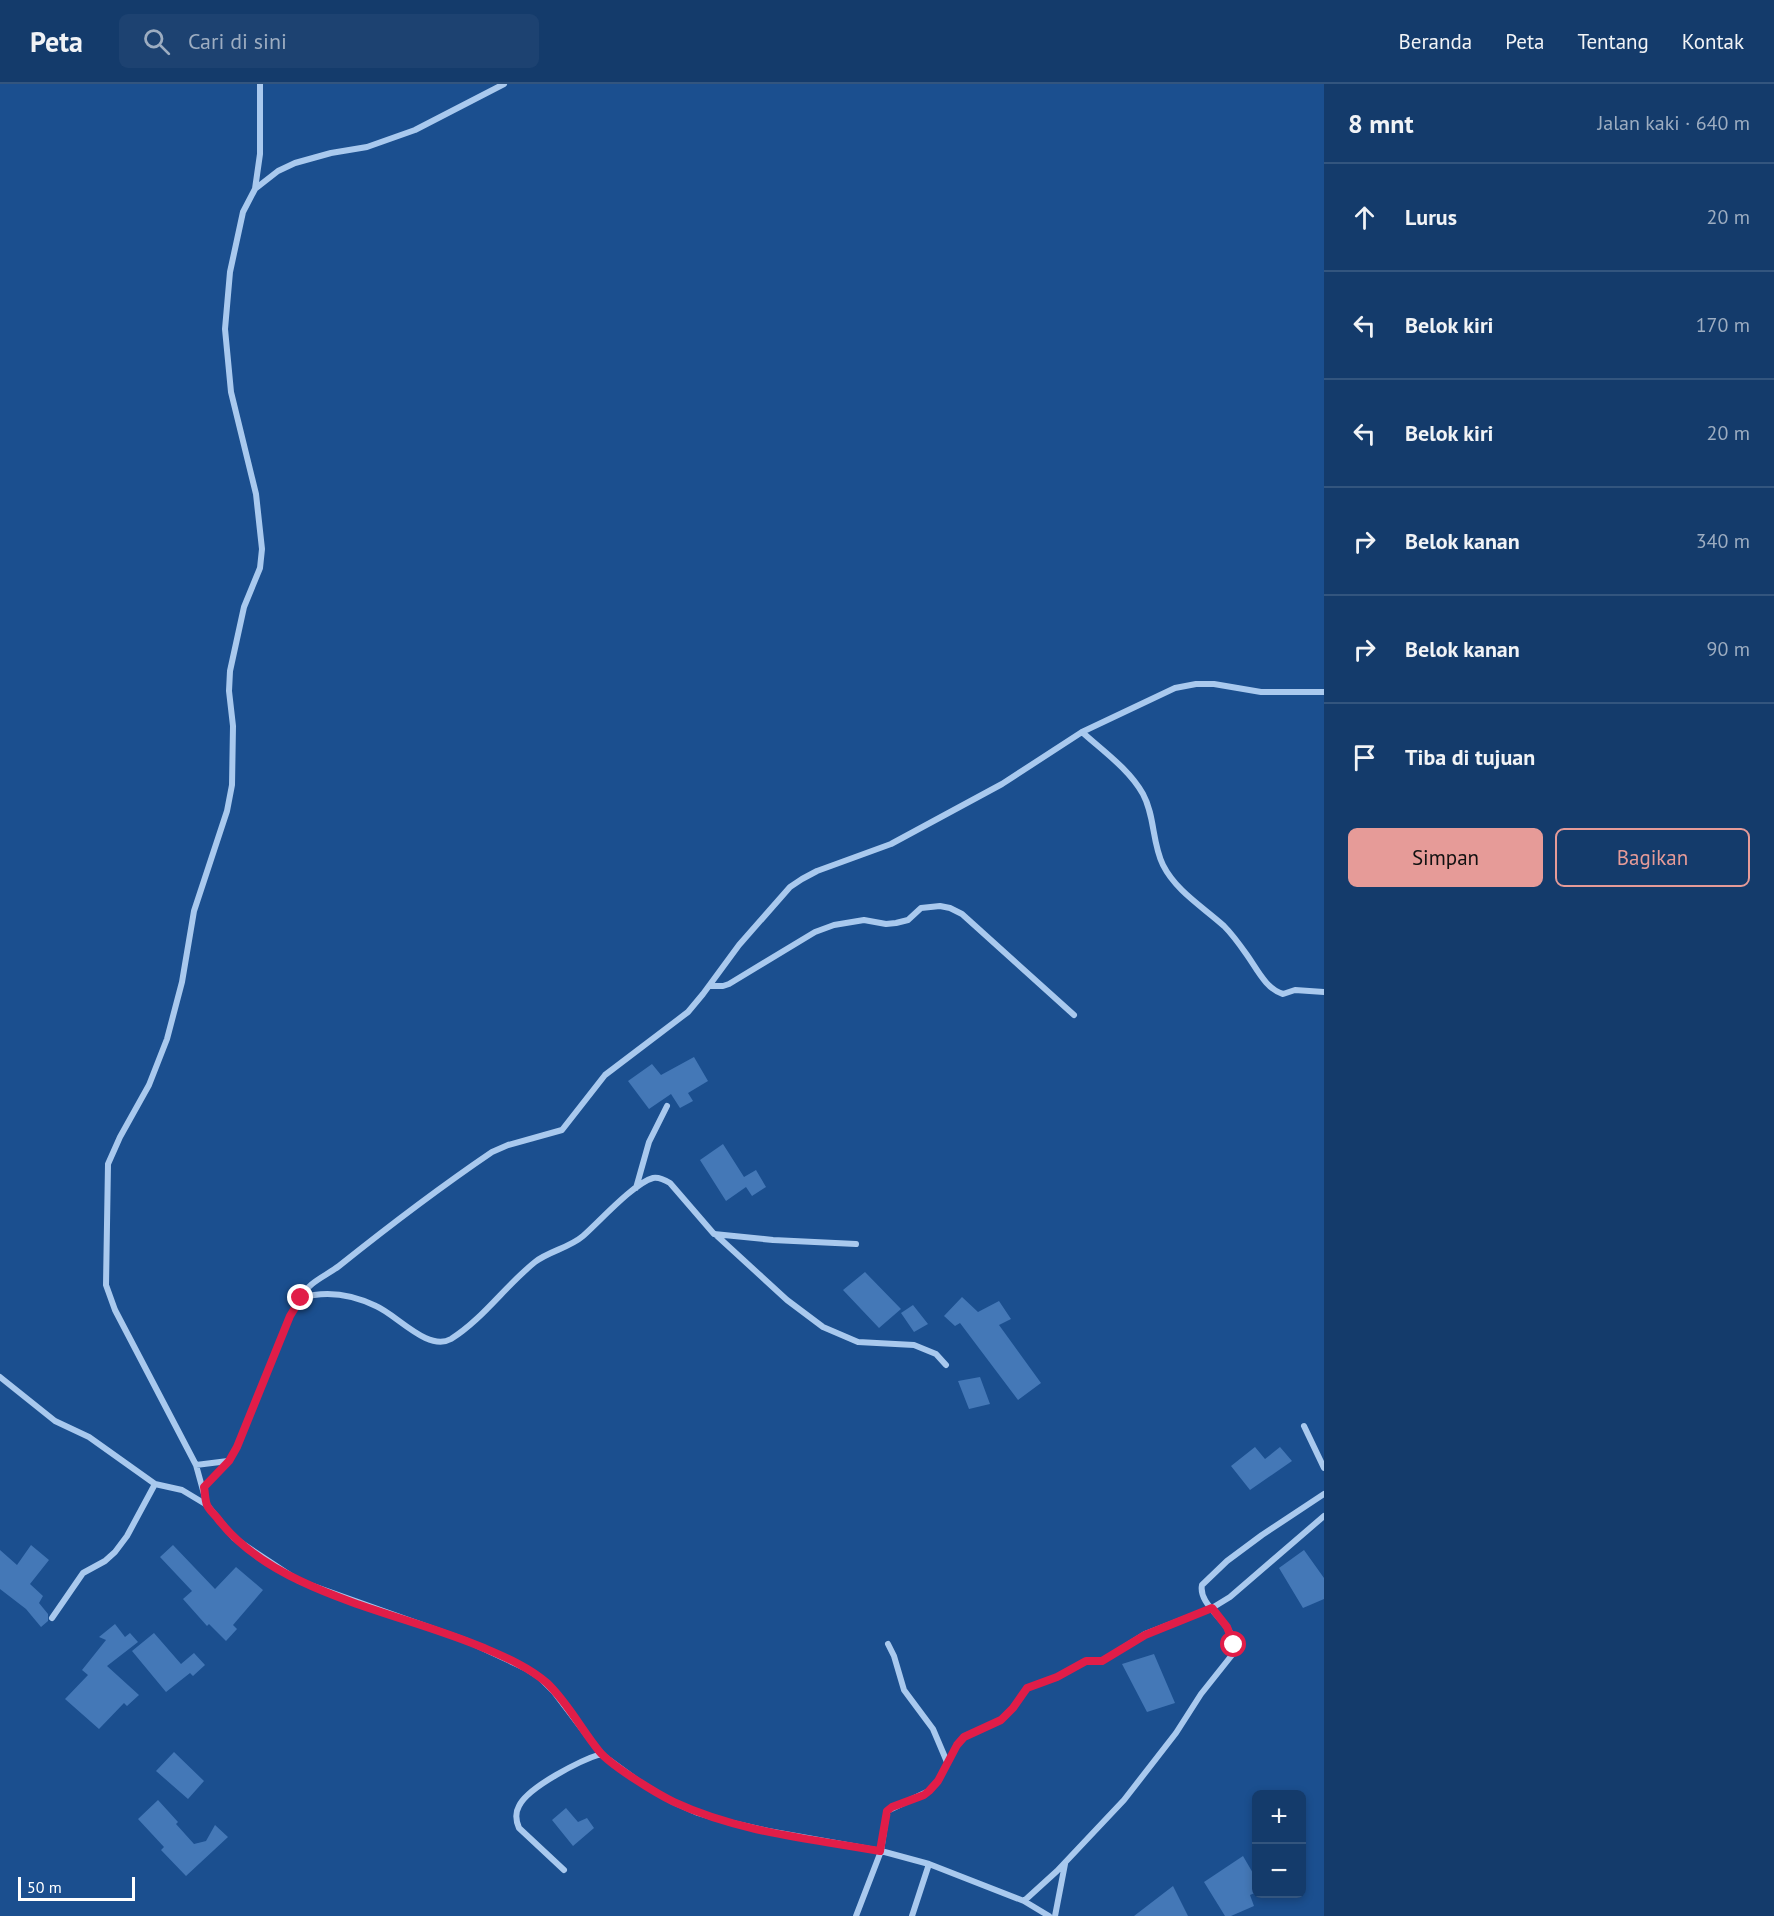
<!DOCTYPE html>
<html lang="id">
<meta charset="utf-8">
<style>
:root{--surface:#143b6b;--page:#1d4271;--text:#f1f3f6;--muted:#9dadc1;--line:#33557e;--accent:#e69b98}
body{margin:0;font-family:"PT Sans",sans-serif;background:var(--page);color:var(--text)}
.controls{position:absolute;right:18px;bottom:18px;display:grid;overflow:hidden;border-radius:9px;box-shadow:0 3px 9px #0003}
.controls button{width:54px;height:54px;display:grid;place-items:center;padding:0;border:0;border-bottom:2px solid var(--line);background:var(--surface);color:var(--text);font:30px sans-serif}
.scale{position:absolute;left:18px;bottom:15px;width:117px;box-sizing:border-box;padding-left:6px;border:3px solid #fff;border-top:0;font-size:16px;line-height:21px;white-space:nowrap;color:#fff;-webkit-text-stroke:4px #1b4f8f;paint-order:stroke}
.stop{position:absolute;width:18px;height:18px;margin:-14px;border:4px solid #e11d48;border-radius:50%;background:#fff}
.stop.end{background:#e11d48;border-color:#fff;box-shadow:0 2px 6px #0008}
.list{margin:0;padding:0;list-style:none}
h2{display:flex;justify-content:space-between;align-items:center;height:78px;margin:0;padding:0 24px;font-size:26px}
h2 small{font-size:20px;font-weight:400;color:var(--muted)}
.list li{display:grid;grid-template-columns:39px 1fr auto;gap:18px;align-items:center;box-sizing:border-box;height:108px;padding:0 24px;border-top:2px solid var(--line)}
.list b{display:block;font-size:22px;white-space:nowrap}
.list em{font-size:20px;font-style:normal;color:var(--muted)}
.actions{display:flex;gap:12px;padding:18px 24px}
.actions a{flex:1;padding:14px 0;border:2px solid var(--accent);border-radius:9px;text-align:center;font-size:21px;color:var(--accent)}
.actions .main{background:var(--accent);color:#111}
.icon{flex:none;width:33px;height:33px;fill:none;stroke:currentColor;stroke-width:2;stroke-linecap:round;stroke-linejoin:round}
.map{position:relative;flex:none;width:1324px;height:1832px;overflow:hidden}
header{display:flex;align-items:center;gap:36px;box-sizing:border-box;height:84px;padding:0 30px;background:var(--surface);border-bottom:2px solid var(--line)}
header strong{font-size:28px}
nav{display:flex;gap:33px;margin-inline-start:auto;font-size:21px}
.search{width:420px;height:54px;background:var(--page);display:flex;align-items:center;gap:15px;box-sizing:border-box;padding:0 21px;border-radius:9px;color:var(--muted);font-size:22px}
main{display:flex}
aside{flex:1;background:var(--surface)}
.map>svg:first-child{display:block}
.building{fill:#4478b7}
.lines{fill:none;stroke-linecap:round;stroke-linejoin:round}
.minor{stroke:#a9c9ee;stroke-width:6}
.route{stroke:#e11d48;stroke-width:8}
</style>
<header>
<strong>Peta</strong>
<div class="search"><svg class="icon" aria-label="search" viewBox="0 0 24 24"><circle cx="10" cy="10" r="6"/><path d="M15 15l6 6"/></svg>Cari di sini</div>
<nav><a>Beranda</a><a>Peta</a><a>Tentang</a><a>Kontak</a></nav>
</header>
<main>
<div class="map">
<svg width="1324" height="1832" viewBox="0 0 1324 1832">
<rect width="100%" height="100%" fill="#1b4f8f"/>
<path class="building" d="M694,973L708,997L688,1009L693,1017L680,1024L671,1010L649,1025L628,997L652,980L661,991Z
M723,1060L744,1093L756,1086L766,1103L752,1112L746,1103L726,1117L700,1076Z
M865,1188L901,1225L879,1244L843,1206Z
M962,1213L978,1228L999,1217L1011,1235L999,1241L1041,1299L1018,1316L960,1239L955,1242L944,1232Z
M913,1221L928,1240L914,1248L901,1229Z
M980,1293L990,1320L969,1325L958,1297Z
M1255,1363L1265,1375L1280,1363L1292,1377L1250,1406L1231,1382Z
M31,1461L49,1476L30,1500L43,1512L39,1519L48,1530V1537L41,1543L26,1525L0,1505V1466L17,1481Z
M173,1461L215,1505L236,1483L263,1506L233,1541L237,1545L226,1557L209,1540L207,1542L183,1515L192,1507L160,1473Z
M1304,1466L1324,1494V1515L1303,1524L1279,1484Z
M115,1540L125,1553L130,1549L138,1558L107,1582L139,1611L127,1622L124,1619L99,1645L65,1615L88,1591L82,1586L106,1556L99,1553Z
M154,1549L181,1580L194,1569L205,1581L193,1592L190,1589L166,1608L132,1567Z
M1154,1570L1175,1619L1147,1628L1122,1580Z
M174,1668L204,1697L188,1715L156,1687Z
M158,1716L178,1738L176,1740L194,1760L206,1757L215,1741L228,1753L186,1792L161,1766L164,1763L138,1735Z
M566,1724L578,1738L587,1734L594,1744L573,1762L552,1736Z
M1243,1772L1257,1796V1808L1250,1811L1254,1822L1231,1832H1225L1204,1798Z
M1173,1802L1188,1832H1134Z"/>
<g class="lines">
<path class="minor" d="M255,105L260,70V0
M1082,648C1103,667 1129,685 1143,710C1155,732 1152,759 1163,781C1176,807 1203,823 1224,842C1233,851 1240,861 1247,871C1257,885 1266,905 1283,910L1295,906L1324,908
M709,902H723L729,900L815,848L834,841L864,836L886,840L896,839L908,836L921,824L940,822L950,824L962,830L1074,931
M636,1104L649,1058L667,1022
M715,1150L787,1216L823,1243L858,1258L914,1261L936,1270L946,1281
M301,1214C308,1198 326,1192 339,1182C389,1142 439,1104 492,1068L508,1061L562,1046L605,991L688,928L703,910L739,861L790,803L802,795L817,787L891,760L1002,700L1082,648L1175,604L1196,600H1214L1261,608H1324
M0,1293L55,1337L89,1353L155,1400L182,1406L207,1421L234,1454L299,1497L465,1556L525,1584L539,1593L554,1608L601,1670L638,1697L671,1717L698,1729L728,1738L768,1747L881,1767L929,1780L1024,1817L1049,1832
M1304,1342L1324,1384
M196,1381L228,1377
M204,1403L229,1377L237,1363L290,1232L301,1214C327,1206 351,1210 376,1222C397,1231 428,1268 451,1255C483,1235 505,1202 535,1178C549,1167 569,1164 583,1152C599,1138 634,1099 653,1094C659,1093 665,1096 670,1099L714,1150L773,1156L856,1160
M207,1421L196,1381L115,1226L106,1201L108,1080L120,1053L149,1001L167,955L182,898L194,827L227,727L232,701L233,642L229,607L230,587L244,523L260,484L262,465L256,410L231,308L225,245L230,188L243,128L255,105L278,87L295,79L331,69L367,63L415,46L504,0
M52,1534L83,1489L105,1477L115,1468L127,1452L155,1400
M888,1560L894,1572L904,1606L933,1645L947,1678
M564,1786L519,1744C516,1737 515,1729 519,1722C528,1703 581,1676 601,1670
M1024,1817L1057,1787L1124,1716L1176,1649L1201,1610L1232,1571C1244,1543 1197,1525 1202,1501L1227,1477L1262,1451L1324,1410
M856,1832L881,1767L887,1727L929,1707L938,1697L957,1661L964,1653L1001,1636L1013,1624L1027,1604L1057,1593L1086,1577H1102L1145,1550L1212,1524L1230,1513L1324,1432
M912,1832L929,1780
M1055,1832L1065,1780"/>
</g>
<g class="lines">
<path class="route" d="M301,1214L290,1232L237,1363L229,1377L204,1403C205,1408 205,1416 207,1421C209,1426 215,1431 218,1435C275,1510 401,1528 484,1564C505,1573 529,1583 547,1599C568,1619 581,1645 599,1667C610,1681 657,1710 674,1718C738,1748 811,1755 880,1767L887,1727L892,1723L924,1711L929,1707L938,1697L957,1661L964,1653L1001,1636L1013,1624L1027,1604L1057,1593L1086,1577H1102L1145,1551L1212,1524L1227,1543L1234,1561"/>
</g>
</svg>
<div class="controls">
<button>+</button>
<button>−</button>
</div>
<div class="scale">50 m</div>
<div class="stop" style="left:1234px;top:1561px"></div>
<div class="stop end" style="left:301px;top:1214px"></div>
</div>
<aside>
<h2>8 mnt<small>Jalan kaki · 640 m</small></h2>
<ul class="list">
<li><svg class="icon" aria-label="ahead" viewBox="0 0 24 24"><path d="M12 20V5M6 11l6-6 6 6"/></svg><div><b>Lurus</b></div><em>20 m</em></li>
<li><svg class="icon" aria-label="left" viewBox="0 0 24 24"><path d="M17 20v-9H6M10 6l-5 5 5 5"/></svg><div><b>Belok kiri</b></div><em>170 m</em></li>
<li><svg class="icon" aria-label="left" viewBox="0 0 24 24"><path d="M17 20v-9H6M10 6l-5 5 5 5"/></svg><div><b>Belok kiri</b></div><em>20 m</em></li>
<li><svg class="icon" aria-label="right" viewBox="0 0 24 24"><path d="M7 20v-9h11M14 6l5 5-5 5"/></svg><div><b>Belok kanan</b></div><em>340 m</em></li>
<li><svg class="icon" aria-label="right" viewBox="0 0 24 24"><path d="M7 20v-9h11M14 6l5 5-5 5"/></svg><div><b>Belok kanan</b></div><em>90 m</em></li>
<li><svg class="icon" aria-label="arrive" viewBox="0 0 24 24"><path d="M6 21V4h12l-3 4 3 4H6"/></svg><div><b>Tiba di tujuan</b></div></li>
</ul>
<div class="actions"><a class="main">Simpan</a><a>Bagikan</a></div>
</aside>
</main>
